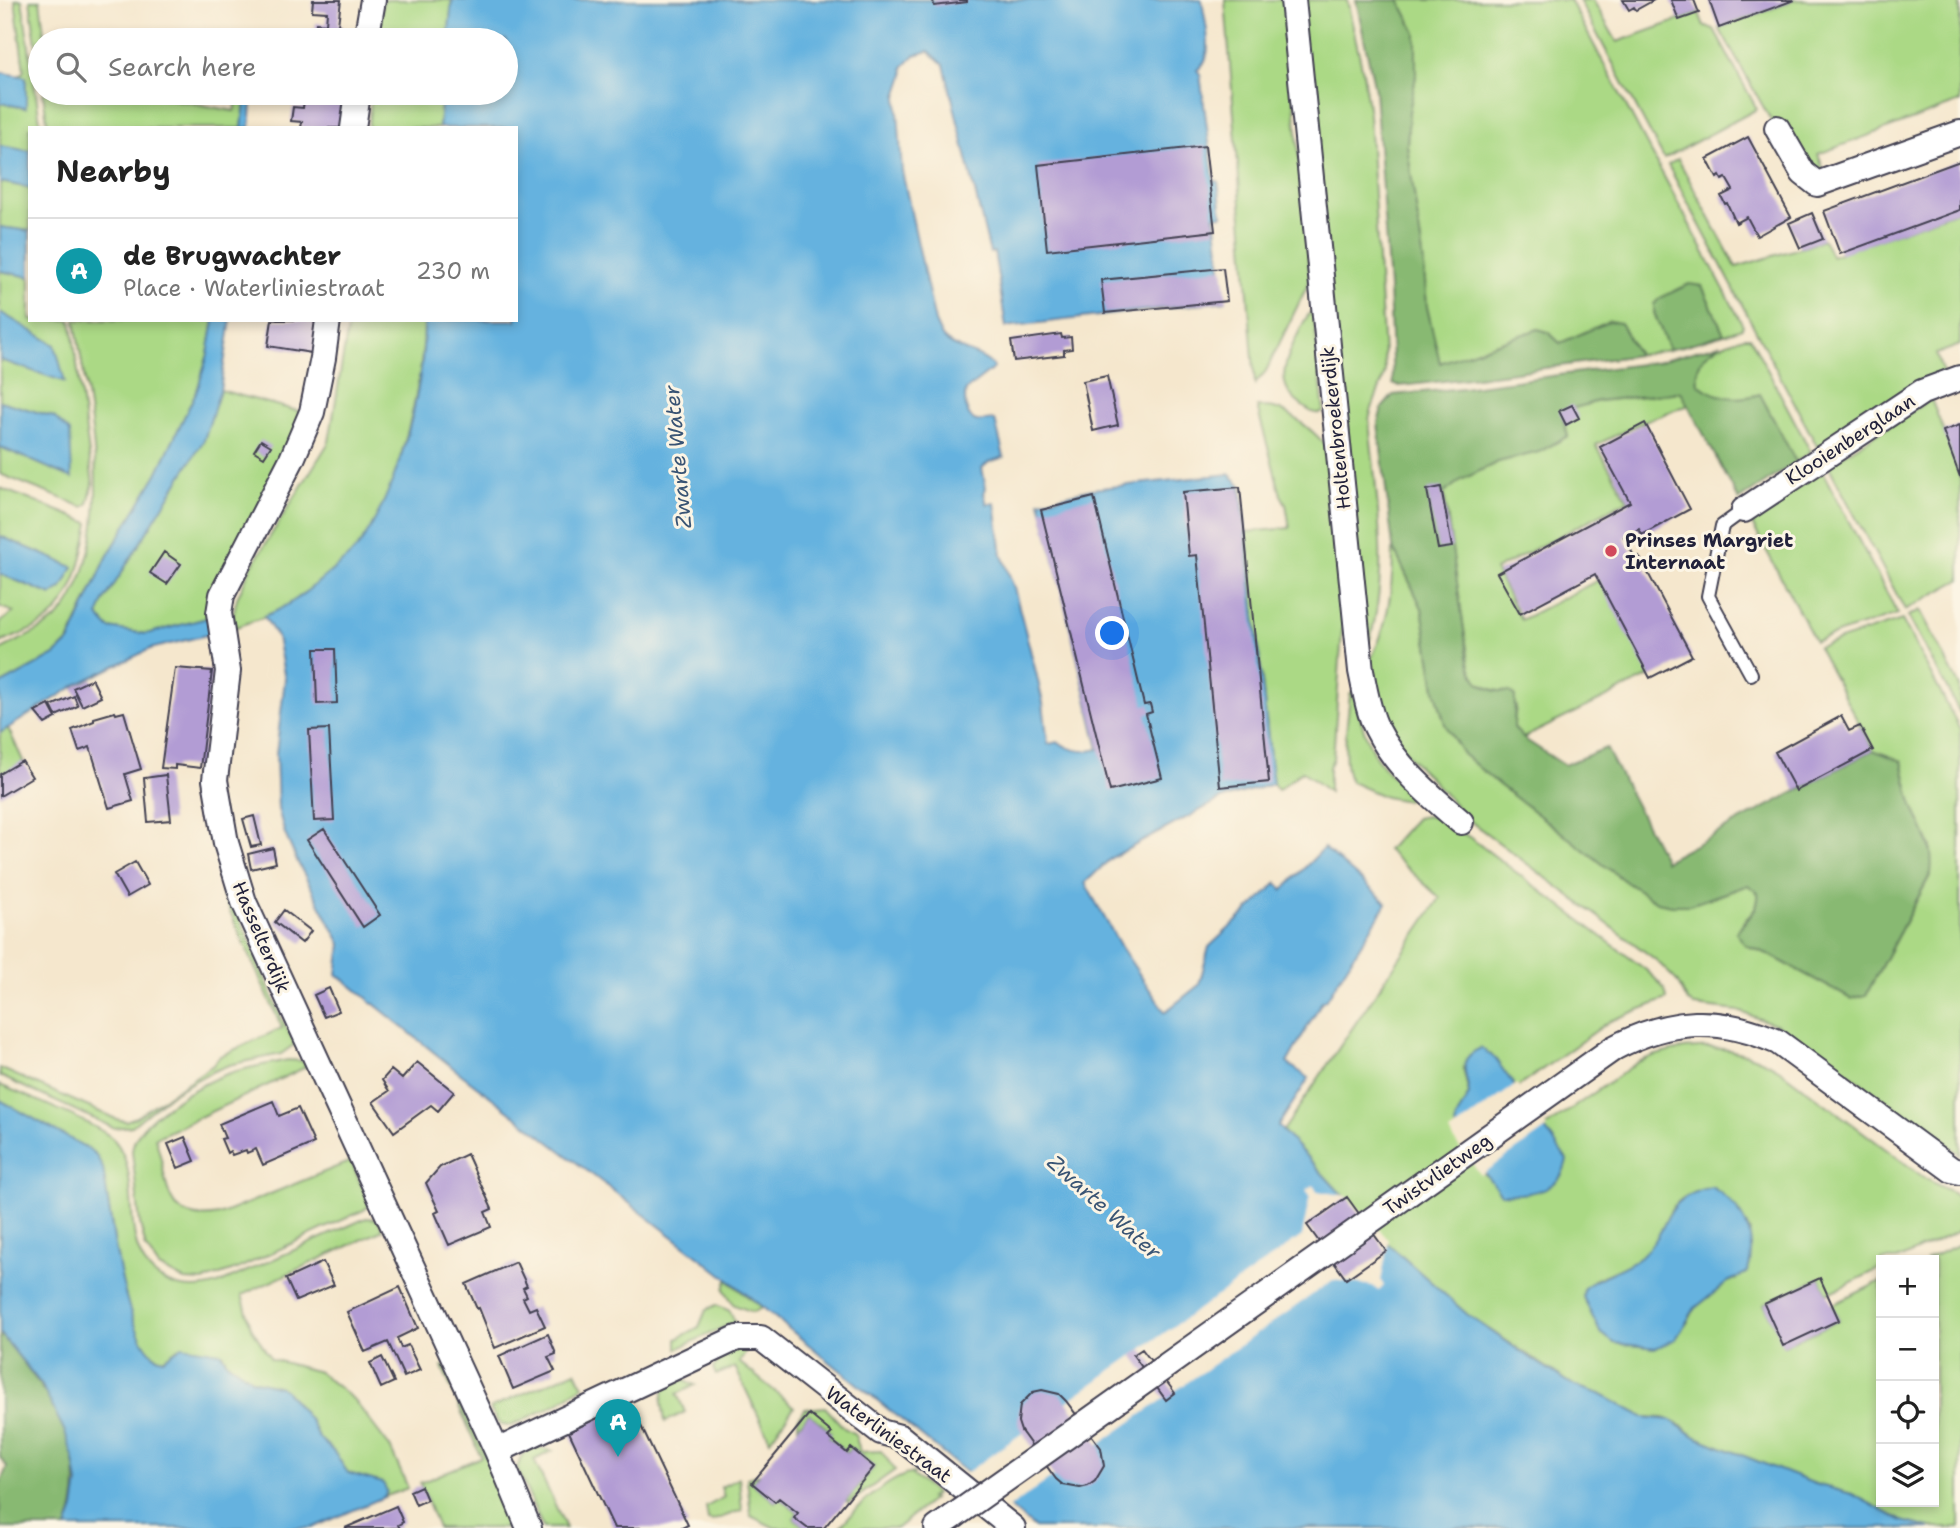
<!DOCTYPE html>
<meta charset="utf-8">
<style>
:root{--surface:#fff;--page:#f2f2f2;--text:#222;--muted:#767676;--line:#e0e0e0;--accent:#d1495b}
body{margin:0;font-family:"Shantell Sans",sans-serif;background:var(--page);color:var(--text)}
.controls{position:absolute;right:21px;bottom:21px;display:grid;overflow:hidden;border-radius:0px;box-shadow:0 4px 10px #0003}
.controls button{width:63px;height:63px;display:grid;place-items:center;padding:0;border:0;border-bottom:2px solid var(--line);background:var(--surface);color:var(--text);font:35px sans-serif}
.you{position:absolute;left:1113px;top:634px;width:24px;height:24px;margin:-18px;border:5px solid #fff;border-radius:50%;background:#1a73e8;box-shadow:0 0 0 10px #1a73e833}
.badge{display:grid;place-items:center;width:46px;height:46px;border-radius:50%;background:var(--accent);color:#fff;font-size:23px;font-weight:700}
.pin{position:absolute;translate:-50% -58px;filter:drop-shadow(0 2px 4px #0008)}
.pin::after{content:'';position:absolute;top:37px;width:24px;height:21px;background:inherit;clip-path:polygon(0 0,100% 0,50% 100%)}
.list{margin:0;padding:0;list-style:none}
h2{display:flex;justify-content:space-between;align-items:center;height:91px;margin:0;padding:0 28px;font-size:30px}
h2 small{font-size:23px;font-weight:400;color:var(--muted)}
.list li{display:grid;grid-template-columns:46px 1fr auto;gap:21px;align-items:center;box-sizing:border-box;height:105px;padding:0 28px;border-top:2px solid var(--line)}
.list b{display:block;font-size:26px;white-space:nowrap}
.list p{margin:0;font-size:23px;white-space:nowrap;color:var(--muted)}
.list em{font-size:23px;font-style:normal;color:var(--muted)}
.icon{flex:none;width:38px;height:38px;fill:none;stroke:currentColor;stroke-width:2;stroke-linecap:round;stroke-linejoin:round}
.map{position:relative;flex:none;width:1960px;height:1528px;overflow:hidden}
.search{position:absolute;background:var(--surface);box-shadow:0 4px 10px #0003;left:28px;top:28px;width:490px;height:77px;display:flex;align-items:center;gap:18px;box-sizing:border-box;padding:0 24px;border-radius:38px;color:var(--muted);font-size:26px}
.panel{position:absolute;background:var(--surface);box-shadow:0 4px 10px #0003;left:28px;top:126px;width:490px;height:196px;border-radius:0px}
.map>svg:first-child{display:block}
.green{fill:#abd985;stroke:#667e60;stroke-width:2;fill-rule:evenodd}
.forest{fill:#88b972;stroke:#556e56;stroke-width:2}
.water{fill:#65b2df;stroke:#446a8d;stroke-width:2}
.pier{fill:#f5e7cd}
.building{fill:#b29cd4}
.lines{fill:none;stroke-linecap:round;stroke-linejoin:round}
.lane-casing{stroke:#424051;stroke-width:16}
.street-casing{stroke:#424051;stroke-width:28}
.lane{stroke:#fff;stroke-width:12}
.street{stroke:#fff;stroke-width:24}
.street-bridge-casing{stroke:#424051;stroke-width:28;stroke-linecap:butt}
.street-bridge{stroke:#fff;stroke-width:24}
.poi-dot{fill:#d1495b;stroke:#fcf5e5;stroke-width:2.5}
.labels{text-anchor:middle;stroke-width:6;stroke-linejoin:round;paint-order:stroke}
.street-label{font-size:19px;fill:#22223b;stroke:#fcf5e5}
.poi-label{font-size:19px;font-weight:bold;fill:#22223b;stroke:#fcf5e5;text-anchor:start}
.water-label{font-size:21px;font-style:italic;fill:#395474;stroke:#fcf5e5}
</style>
<div class="map">
<svg width="1960" height="1528" viewBox="0 0 1960 1528">
<rect width="100%" height="100%" fill="#fcf5e5"/>
<filter id="ink" filterUnits="userSpaceOnUse"><feTurbulence type="fractalNoise" baseFrequency=".0143" numOctaves="2"/><feDisplacementMap in="SourceGraphic" scale="14" xChannelSelector="R" yChannelSelector="G"/><feConvolveMatrix kernelMatrix="1 2 1 2 8 2 1 2 1" color-interpolation-filters="sRGB"/></filter>
<filter id="wash" filterUnits="userSpaceOnUse"><feTurbulence type="fractalNoise" baseFrequency=".00686" numOctaves="4" result="noise"/><feDisplacementMap in="SourceGraphic" scale="28" xChannelSelector="R" yChannelSelector="G"/><feGaussianBlur stdDeviation="1.57" result="paint"/><feColorMatrix in="noise" values="0 0 0 0 0 0 0 0 0 0 0 0 0 0 0 0 0 1.4 0 .05"/><feComposite in="paint" operator="in"/></filter>
<g filter="url(#wash)">
<rect width="100%" height="100%" fill="#f5e7cd"/>
<path class="green" d="M15,0H22L41,128H30V151L0,146V103L25,108L26,78L19,76L24,71Z
M30,0H40L45,40H40V74Z
M383,0H452L448,40H378Z
M1225,0H1285L1310,280L1266,371L1255,384Z
M1298,0H1347L1363,72L1369,115L1385,371C1382,389 1371,403 1369,421C1376,497 1392,578 1366,652Z
M1399,0H1570L1743,325L1742,328L1724,334L1702,286L1654,313L1669,350L1638,355L1626,332L1560,343L1548,332L1538,329L1440,363L1427,307L1423,256L1407,145L1409,112L1416,76V33Z
M1579,0H1593L1617,42L1699,13L1704,26L1714,30L1757,109L1664,159Z
M1795,0H1960V102L1818,154L1825,174L1821,175L1773,124L1719,28Z
M43,93H139L234,111L240,93H246L242,128H48Z
M372,93H442L439,128H368Z
M1678,159L1736,267L1800,248L1823,239L1831,256L1960,210V345L1936,354L1943,373L1818,448L1668,165Z
M0,182L30,188V231L0,227Z
M0,271L30,277V320H71L93,484L88,504L83,507L0,474V447L71,477L54,417L0,401V360L64,381L55,345L0,312Z
M1313,309L1324,412C1315,415 1311,412 1304,407C1275,388 1283,365 1296,338C1301,328 1305,317 1313,309Z
M75,320H214L208,354L198,388L157,474L107,557L68,642L55,655L0,685V650C20,639 43,631 60,615C72,603 77,589 83,573C111,495 87,401 75,320Z
M349,320H424C425,380 396,501 358,548C346,562 295,603 279,611C264,618 248,622 234,628L232,620L237,598L251,567L329,442Z
M1744,337H1750L1811,452L1796,462L1760,395C1737,401 1717,399 1698,384C1693,351 1719,346 1744,337Z
M220,390L312,415L207,598L211,617L146,634L109,628L98,616L104,601L204,440Z
M1681,392L1688,405L1645,421L1596,445L1628,500L1495,570L1521,620L1600,579L1650,676L1523,738L1513,728L1516,707L1510,692C1494,692 1482,687 1471,675L1443,493L1461,480L1498,462L1539,452L1568,436L1560,412L1599,401Z
M1931,399L1960,473V580L1905,610L1828,465Z
M1257,407C1262,407 1269,407 1274,408C1291,412 1318,434 1328,449L1343,617L1333,759L1329,767V792L1302,771L1278,790L1273,784L1246,532L1290,528L1286,504L1281,495Z
M1822,471L1898,614L1815,641L1750,520Z
M0,488L89,523C82,559 75,605 40,625C28,632 13,637 0,643V622L14,612L0,607V574L52,595L73,567L0,536Z
M1393,547L1422,608L1435,689L1445,724L1463,754L1498,784L1626,882L1657,902L1716,897L1748,885L1758,893C1759,907 1753,913 1743,922L1745,945L1768,954L1851,999L1866,995L1931,874V846L1912,804L1902,761L1873,750L1818,647L1902,620L1960,729V1154L1825,1056L1777,1025L1738,1011L1694,1006L1687,1000L1677,981L1656,960L1470,821L1409,756L1396,738L1380,710L1368,663C1389,630 1393,585 1393,547Z
M1920,610L1960,687V713L1908,616Z
M1353,691C1368,744 1367,756 1411,794L1407,801L1385,797L1351,782C1340,762 1348,718 1350,694Z
M8,728L24,763L0,777V733Z
M1426,816L1441,819L1472,839L1646,970C1655,979 1666,986 1667,999L1610,1021L1516,1088L1490,1053L1463,1068L1469,1094L1456,1119L1459,1141L1486,1176L1543,1188L1558,1180L1567,1160L1544,1128L1638,1062C1685,1041 1737,1043 1780,1070L1926,1179L1960,1196V1232L1959,1231L1897,1260H1881V1268L1827,1294L1820,1278L1764,1304L1784,1346L1839,1320L1832,1305L1881,1281V1502H1934V1260H1925L1960,1244V1528H1931L1902,1521L1852,1494L1815,1484L1696,1437L1679,1424L1663,1418L1643,1417L1600,1394L1575,1386L1469,1316L1386,1242L1283,1131L1440,898L1387,850L1416,818ZM1712,1187C1729,1198 1741,1213 1750,1232L1736,1279L1728,1282L1695,1308L1688,1322L1657,1348L1614,1343L1594,1280C1608,1273 1627,1267 1640,1258C1675,1231 1654,1199 1712,1187Z
M221,892L231,897L282,1019L295,1044L281,1054L229,1065L209,1073L170,1095L132,1126L114,1128L0,1076V1068L116,1119L126,1121L136,1117L213,1065L220,1056L282,1028Z
M288,1060L303,1061L306,1067L155,1138C170,1176 158,1226 219,1215L351,1161L370,1205L364,1210L237,1269L203,1281L184,1280L159,1267L146,1248L140,1224L132,1151C134,1119 202,1082 230,1073C248,1067 269,1064 288,1060Z
M0,1085C23,1095 102,1125 115,1141C147,1179 111,1262 171,1284C187,1290 202,1289 218,1284L366,1218L378,1219L383,1230L242,1295L251,1327L271,1359L319,1372L354,1400L390,1447L408,1488L384,1497L386,1494L383,1483L348,1473L334,1452L318,1437L311,1422L286,1391L280,1387L253,1380L228,1363L222,1353L178,1348L163,1359C126,1353 114,1233 108,1202C106,1186 100,1171 96,1155L0,1100Z
M727,1280L762,1308L753,1312L734,1305L724,1289Z
M716,1305L730,1311L735,1322L677,1349V1339L699,1327L706,1310Z
M743,1347L747,1350L739,1362L794,1407L770,1440L735,1367L716,1375L713,1368L726,1353Z
M445,1366L517,1528H438L420,1483L481,1457L442,1367Z
M576,1371L583,1386L557,1404L511,1426C498,1427 495,1418 490,1408Z
M681,1379L695,1385L677,1394L685,1412L665,1422L662,1402L664,1388Z
M825,1407L844,1428L855,1434L860,1452L881,1451L895,1470L849,1503L846,1501L874,1467L851,1448L847,1453L828,1437L831,1432L809,1414L798,1427V1419L804,1409Z
M533,1447L552,1451L534,1460L566,1528H543L517,1468L522,1455Z
M914,1473L912,1475L936,1494L930,1498L933,1499L897,1528H839C855,1509 889,1476 914,1473Z
M760,1474L752,1483L775,1502L779,1498L798,1513L794,1518L807,1528H775L751,1516L747,1478Z
M739,1478L742,1510L712,1521L708,1520L706,1507L724,1497L721,1487Z"/>
<path class="forest" d="M1356,0H1399L1416,33V76L1409,112L1407,145L1423,256L1427,307L1440,363L1538,329L1548,332L1560,343L1610,321L1620,323L1638,355C1558,366 1478,378 1398,386L1393,384L1389,287L1375,90Z
M1689,284L1702,286L1724,334L1669,350L1654,312V304L1660,298Z
M1721,344C1703,355 1695,363 1698,384C1717,399 1737,401 1760,394L1796,462L1739,500L1681,392L1598,401L1561,412L1568,436L1539,452L1498,462L1461,480L1444,493L1468,657C1473,683 1484,692 1510,692L1515,697L1514,728L1523,738L1564,765L1606,748L1665,861L1873,750L1902,761C1905,775 1908,791 1913,805C1922,831 1935,844 1931,873L1866,995L1851,999L1768,954L1745,945L1736,932C1746,919 1760,911 1758,893L1748,885L1690,905H1672L1657,902L1626,882L1498,784L1463,754L1445,724L1435,689L1422,608L1393,547L1378,423L1382,408L1393,395L1463,388L1656,362Z
M0,1333C46,1391 97,1450 67,1528H0V1484L7,1467L0,1457Z"/>
<path class="water" d="M452,0H1202C1204,20 1217,57 1197,70L1200,74L1214,181H1218L1222,215L1215,216L1225,301L1006,327L995,258L994,252L990,253L944,65L929,51L915,55L903,67L904,75L897,96L902,171L935,322C937,326 940,334 943,338C956,352 985,353 994,368L966,390C964,398 965,419 977,421C981,422 990,420 995,420L1004,457L989,462L982,468L986,488L984,493L987,504L995,503L1002,555L1014,588L1036,672L1043,703L1048,744L1059,742C1070,751 1085,753 1099,749L1040,501L1092,489L1229,474L1241,485L1273,784L1221,799L1111,858L1085,883L1121,947L1165,1012L1199,985L1209,947L1277,883L1283,890L1324,848L1387,903L1326,1000L1322,1001L1287,1063L1309,1078L1278,1126L1386,1242L1469,1316L1526,1355L1575,1386L1600,1394L1643,1417L1671,1420L1696,1437L1815,1484L1852,1494L1902,1521L1931,1528H1035L719,1272L457,1071L337,974L341,944L297,861L285,834L278,809L276,754L285,679L277,637L264,616C292,606 313,586 335,568C343,561 353,554 359,546C398,490 425,388 424,320H516V128H439L442,93H506V40H448Z
M0,72L26,77V108L0,103Z
M246,93H253L250,128H242Z
M0,146L30,151V188L0,182Z
M0,227L30,231V277L0,271Z
M0,312L55,345L65,382L0,360Z
M214,320H231L220,390L204,440L104,601L98,616L109,628L146,634L211,617L215,633L150,649L78,684L0,733V685L55,655L69,642L107,557L157,474L198,388L208,354Z
M0,401L54,417L70,432L72,478L0,447Z
M0,536L73,567L62,588L52,595L0,574Z
M1481,1048L1494,1057L1567,1160C1565,1167 1563,1176 1557,1181C1543,1193 1519,1195 1501,1194L1459,1141C1449,1121 1461,1112 1469,1094C1467,1073 1455,1059 1481,1048Z
M0,1100L89,1149L96,1155L103,1168C109,1203 124,1353 163,1359L182,1346L220,1352L228,1363L253,1380L280,1387L286,1391L311,1422L318,1437L334,1452L348,1473L383,1483L387,1491L384,1497L312,1528H67L74,1509L78,1483L74,1460L65,1432L41,1384L0,1333Z
M1712,1187C1743,1207 1758,1235 1748,1272L1728,1282L1695,1308L1676,1339L1656,1348L1614,1343L1600,1332L1583,1297L1584,1288C1601,1274 1626,1269 1641,1256C1675,1226 1658,1199 1712,1187Z"/>
<path class="pier" d="M1517,1084L1548,1128L1481,1175L1456,1143L1450,1132Z
M1313,1185L1317,1191L1347,1196L1389,1240L1381,1281L1384,1286L1378,1291L1373,1286L1333,1280L1006,1510L963,1475L1302,1236L1310,1195L1306,1190Z"/>
<g id="blocks">
<path class="building" d="M313,0H341L338,25L342,26L340,40H314L316,23L326,24L327,12L312,11Z
M933,0H967V2L934,6Z
M1623,0H1654L1636,10L1634,7L1629,10Z
M1671,0H1694L1699,13L1679,20Z
M1709,0H1794L1719,28Z
M305,93H345L341,128H301L302,122L291,121L293,107L303,108Z
M1748,137L1791,217L1757,236L1747,217L1736,223L1727,203L1725,204L1721,196L1733,190L1726,178L1722,180L1720,176L1717,178L1707,159Z
M1205,146L1215,231L1047,250L1038,165Z
M1960,161V210L1840,254L1824,211Z
M1812,213L1823,239L1800,248L1789,223Z
M1223,268L1227,301L1105,313L1101,280Z
M272,320H307L323,323L318,354L268,346Z
M1061,334L1062,338L1071,337L1072,349L1064,350V355L1014,361L1011,341Z
M1107,376L1118,425L1093,431L1083,381Z
M1572,405L1579,418L1566,425L1559,411Z
M1645,423L1690,509L1642,535L1639,529L1624,537L1635,558L1639,556L1692,656L1650,678L1595,574L1520,614L1497,573L1630,502L1600,447Z
M1960,425V477L1943,431Z
M261,440L271,446L264,457L254,451Z
M1240,487L1269,782L1220,787L1197,555L1189,556L1183,492Z
M1441,487L1452,547L1438,549L1427,490Z
M1094,497L1144,705L1150,704L1152,712L1146,714L1162,778L1110,791L1041,510Z
M164,552L181,564L167,584L150,573Z
M315,649H335L337,703L317,704Z
M175,668L212,671L200,768L175,765V769L161,768Z
M92,679L101,697L82,706L73,688Z
M74,696L78,706L56,716L51,706Z
M49,705L56,718L45,724L35,712Z
M115,712L116,714L124,712L141,769L125,774L133,801L109,808L90,747L79,751L72,730L94,721V718Z
M1841,716L1849,731L1860,726L1873,750L1796,791L1775,752Z
M329,729L334,820L314,821L309,730Z
M22,761L32,777L0,796V774Z
M166,775L171,820L148,822L144,778Z
M254,816L261,845L251,847L243,819Z
M324,829L380,915L363,927L307,840Z
M273,848L276,863L251,869L248,854Z
M135,862L148,885L127,897L114,874Z
M284,910L311,931L302,943L275,922Z
M329,988L339,1011L324,1017L314,995Z
M417,1062L454,1092L438,1111L431,1105L394,1132L373,1102L389,1091L382,1080L391,1070L402,1079Z
M273,1101L279,1116L298,1108L314,1143L263,1165L256,1149L247,1153L246,1150L232,1155L230,1151L227,1153L221,1139L225,1138L219,1124Z
M185,1137L195,1161L178,1168L168,1144Z
M467,1154L492,1209L485,1212L491,1227L449,1245L435,1213L439,1211L426,1183L440,1167Z
M1347,1197L1386,1251L1346,1279L1307,1225Z
M323,1262L334,1285L296,1301L286,1279Z
M516,1262L527,1286L523,1288L527,1296L523,1298L529,1310L536,1307L545,1326L495,1348L479,1308L477,1309L466,1284Z
M1820,1278L1839,1320L1783,1346L1764,1304Z
M400,1287L418,1328L397,1338L401,1348L408,1345L420,1370L404,1377L388,1342L365,1352L347,1312Z
M548,1334L556,1354L548,1357L555,1371L513,1389L499,1356Z
M1142,1349L1175,1393L1166,1400L1133,1355Z
M382,1357L394,1382L381,1388L370,1363Z
M1042,1390L1059,1394L1066,1401L1101,1448L1104,1466L1095,1481L1088,1486L1080,1488L1063,1485L1056,1479L1021,1431L1018,1422L1020,1405L1033,1392Z
M632,1407L688,1525L682,1528H614L570,1434L569,1432L601,1416L603,1421Z
M809,1414L832,1433L828,1437L847,1453L851,1448L874,1467L824,1528H807L794,1518L798,1513L779,1498L775,1502L752,1483Z
M421,1486L427,1500L416,1505L410,1491Z
M396,1506L403,1522L398,1525L400,1528H345Z"/>
</g>
</g>
<g filter="url(#ink)">
<use href="#blocks" fill-opacity="0" stroke="#424051" stroke-width="2"/>
<g class="lines">
<defs>
<path id="lane" d="M1744,510L1722,526L1708,596L1751,674"/>
<path id="street" d="M1293,0L1361,671C1365,690 1368,712 1377,729C1396,767 1430,795 1461,822
M366,40L373,0
M353,128L358,93
M1777,128L1803,173L1817,184L1960,133
M328,320L323,358L312,412L292,459L222,595L219,613L228,671L215,780L226,843L244,902L497,1451L529,1528
M1744,510L1922,392L1960,378
M1080,1427L1614,1048C1670,1018 1720,1016 1778,1042L1952,1170L1960,1172
M497,1451L737,1338H761L881,1432L900,1437L1013,1528
M937,1528L954,1516"/>
</defs>
<use href="#lane" class="lane-casing"/>
<use href="#street" class="street-casing"/>
<use href="#lane" class="lane"/>
<use href="#street" class="street"/>
<defs>
<path id="street-bridge" d="M954,1516L1080,1427"/>
</defs>
<use href="#street-bridge" class="street-bridge-casing"/>
<use href="#street-bridge" class="street-bridge"/>
</g>
</g>
<circle class="poi-dot" cx="1611" cy="551" r="7"/>
<g class="labels">
<g class="street-label">
<text transform="translate(1335 428) rotate(-96)" y="7">Holtenbroekerdijk</text>
<text transform="translate(1850 439) rotate(-33)" y="7">Klooienberglaan</text>
<text transform="translate(262 937) rotate(67)" y="7">Hasselterdijk</text>
<text transform="translate(1437 1174) rotate(-35)" y="7">Twistvlietweg</text>
<text transform="translate(889 1434) rotate(36)" y="7">Waterliniestraat</text>
</g>
<g class="poi-label">
<text x="1625" y="547">Prinses Margriet<tspan x="1625" dy="22">Internaat</tspan></text>
</g>
<g class="water-label">
<text transform="translate(678 457) rotate(-95)" y="7">Zwarte Water</text>
<text transform="translate(1104 1207) rotate(42)" y="7">Zwarte Water</text>
</g>
</g>
</svg>
<div class="controls">
<button>+</button>
<button>−</button>
<button><svg class="icon" aria-label="locate" viewBox="0 0 24 24"><circle cx="12" cy="12" r="6"/><path d="M12 2v4M12 18v4M2 12h4M18 12h4"/></svg></button>
<button><svg class="icon" aria-label="layers" viewBox="0 0 24 24"><path d="M12 4l9 5-9 5-9-5zM3 14l9 5 9-5"/></svg></button>
</div>
<div class="you"></div>
<div class="pin badge" style="left:618px;top:1457px;background:#0f9aa8">A</div>
<div class="search"><svg class="icon" aria-label="search" viewBox="0 0 24 24"><circle cx="10" cy="10" r="6"/><path d="M15 15l6 6"/></svg>Search here</div>
<section class="panel">
<h2>Nearby<small></small></h2>
<ul class="list">
<li><span class="badge" style="background:#0f9aa8">A</span><div><b>de Brugwachter</b><p>Place · Waterliniestraat</p></div><em>230 m</em></li>
</ul>
</section>
</div>
